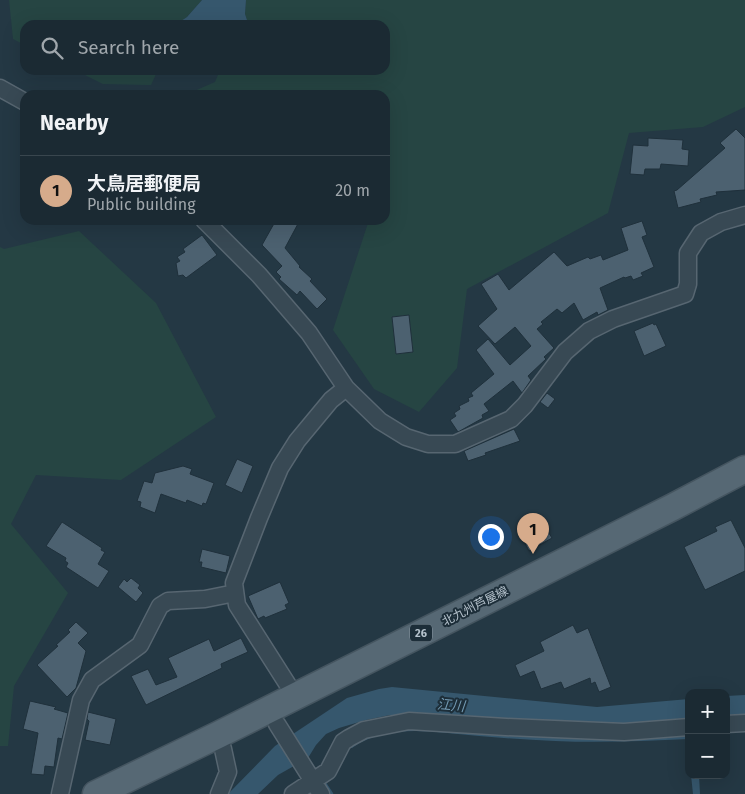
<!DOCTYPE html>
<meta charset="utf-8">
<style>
:root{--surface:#1b2a33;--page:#28363f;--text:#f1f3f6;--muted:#a0a7ac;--line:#39464e;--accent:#d6ab8b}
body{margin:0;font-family:"Fira Sans","Noto Sans JP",sans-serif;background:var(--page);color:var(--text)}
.controls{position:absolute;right:15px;bottom:15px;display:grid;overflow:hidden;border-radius:10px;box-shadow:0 5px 20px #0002}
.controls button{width:45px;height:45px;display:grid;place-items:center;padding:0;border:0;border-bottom:1px solid var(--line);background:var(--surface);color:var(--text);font:25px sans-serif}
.you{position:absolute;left:490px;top:536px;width:18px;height:18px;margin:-12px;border:4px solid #fff;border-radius:50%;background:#1a73e8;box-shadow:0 0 0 8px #1a73e833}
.badge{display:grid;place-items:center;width:32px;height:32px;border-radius:50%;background:var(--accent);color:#111;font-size:16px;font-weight:700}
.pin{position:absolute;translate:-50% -41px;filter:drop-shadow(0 1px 2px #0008)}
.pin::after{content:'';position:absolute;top:26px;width:18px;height:15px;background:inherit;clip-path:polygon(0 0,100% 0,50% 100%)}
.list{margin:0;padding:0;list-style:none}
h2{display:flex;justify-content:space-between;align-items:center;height:65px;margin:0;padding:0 20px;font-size:21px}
h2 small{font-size:16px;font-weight:400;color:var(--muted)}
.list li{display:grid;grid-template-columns:32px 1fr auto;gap:15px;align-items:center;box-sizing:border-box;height:70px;padding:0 20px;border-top:1px solid var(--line)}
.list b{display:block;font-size:19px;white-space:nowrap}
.list p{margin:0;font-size:16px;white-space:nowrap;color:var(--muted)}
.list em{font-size:16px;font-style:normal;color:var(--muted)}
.icon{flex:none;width:28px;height:28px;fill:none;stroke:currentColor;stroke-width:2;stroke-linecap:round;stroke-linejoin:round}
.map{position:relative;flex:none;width:745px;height:794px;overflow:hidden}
.search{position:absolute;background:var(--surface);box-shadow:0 5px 20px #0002;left:20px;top:20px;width:370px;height:55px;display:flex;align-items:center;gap:12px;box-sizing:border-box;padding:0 18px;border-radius:15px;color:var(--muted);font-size:19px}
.panel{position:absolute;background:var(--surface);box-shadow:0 5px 20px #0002;left:20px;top:90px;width:370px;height:135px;border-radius:15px}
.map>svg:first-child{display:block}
.green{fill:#264543}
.water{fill:#36576d}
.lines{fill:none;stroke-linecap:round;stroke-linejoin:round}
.stream{stroke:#36576d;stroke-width:4.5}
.building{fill:#4c6170;stroke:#1f303b}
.street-casing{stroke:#576671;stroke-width:19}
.primary-casing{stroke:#455560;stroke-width:29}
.street{stroke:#384954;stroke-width:16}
.primary{stroke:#566874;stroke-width:26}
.labels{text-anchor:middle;stroke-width:4;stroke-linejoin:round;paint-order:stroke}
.shield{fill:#1d2e39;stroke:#8896a1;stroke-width:1}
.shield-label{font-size:11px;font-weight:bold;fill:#b6c3cd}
.street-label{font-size:12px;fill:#b6c3cd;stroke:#1d2e39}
.water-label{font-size:14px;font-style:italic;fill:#739ab3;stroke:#1d2e39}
</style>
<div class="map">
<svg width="745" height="794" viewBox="0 0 745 794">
<rect width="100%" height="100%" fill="#243844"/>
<path class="green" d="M9,0H202L187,17L177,25H25V45L13,39Z
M246,0H745V107L703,127L629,133L608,213L467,289L457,368L419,412L374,389L333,330L369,220H385V95H185L215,82L220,70H385V25H252L248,23L245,14Z
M75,70H158L151,85L103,84Z
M79,231L156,303L216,417L121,480L36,475L11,524L68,593L14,686L8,746H0V247L4,249Z"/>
<path class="water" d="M202,0H246L245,14L248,23L252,25H183L178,23L187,17Z
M392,687L597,707L689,699V726L611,727L390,715L366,720L339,728L326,734L316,745L308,758L278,775L258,794H228L275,746L347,698L379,689Z
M745,695V717L726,718V696Z
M430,728L556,738H652L689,735V739C644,741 600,743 555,741C529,740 504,738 479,736C437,733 389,722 352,748L350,746C373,728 403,729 430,728Z
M691,775H699L700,794H693Z"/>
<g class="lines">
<path class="stream" d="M323,782L331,794"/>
</g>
<path class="building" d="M736,129L745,138V190L716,192L717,195L700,199L701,202L678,208L674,191L677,190L725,148L720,143Z
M648,138L683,140L682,149L689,150L688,166L661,164L660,169H645L644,175L630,174L633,145L648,146Z
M276,220H300L285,248L300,266L299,267L312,279L310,281L327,299L317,309L300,291L297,295L279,279L281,277L276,272L282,266L262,245Z
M642,221L647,235L642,237L654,267L641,273L643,276L633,280L631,276L625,278L624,277L600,288L608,310L598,315L597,312L583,320L574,303L562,313L557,309L541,322L543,324L537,329L554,348L544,357L546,359L528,376L531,380L522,393L513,381L484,404L489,411L482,415L483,418L458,432L450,420L456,416L454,413L460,409L459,406L469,401L468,398L473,396L471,393L494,374L476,350L488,339L510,365L531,346L515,327L495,344L478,326L497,309L481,284L498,274L509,290L554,252L567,266L588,257L590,259L601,255L603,260L628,250L621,228Z
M202,235L217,255L186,278L183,275L178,276L176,263L180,261L177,257L185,252L183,249Z
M409,315L413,352L396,354L392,317Z
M653,323L654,325L656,324L666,346L644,356L634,331Z
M547,393L555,399L548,408L540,402Z
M514,429L520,441L485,453L486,455L468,461L464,451Z
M237,459L253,466L242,493L225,485Z
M183,466L192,469L190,474L214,483L206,504L203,503L202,506L187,500L186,503L161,494L155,513L140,507L141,502L137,501L144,481L152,483L155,473Z
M538,519L542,526L544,525L552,538L529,551L518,530Z
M731,520L745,548V571L705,590L684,547L717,531L715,527Z
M62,522L102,548L101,550L105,552L98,564L109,571L98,588L66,567L68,563L65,561L66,558L46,546Z
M202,549L230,556L226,573L201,567L202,562H199Z
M131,578L140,585L138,588L143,593L136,602L118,587L124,579L127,582Z
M280,582L289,603L285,605L287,609L265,618L264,616L258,619L248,596Z
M76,622L88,633L78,643L86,651L76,688L67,697L37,665L58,646L56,645L70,632L68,630Z
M573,625L577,633L588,628L611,687L599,692L595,682L591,684L590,678L564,689L561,682L541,689L534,671L520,677L515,665L544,651L540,642Z
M241,638L248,652L221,664L222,668L146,705L131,676L148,669L156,685L177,677L168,658L209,639L214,651Z
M30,701L56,707L54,709L68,713L62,739L58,738L54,767L45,766L44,775L31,774L38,733L23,729Z
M88,712L116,719L110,745L85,740L89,721L87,719Z"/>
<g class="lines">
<defs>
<path id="street" d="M0,88L25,102
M204,220L259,275L309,333L346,388L380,421L406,437L428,444H455L511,419L525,405L565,352L589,331L613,319L685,294L688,284V253L701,233L721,222L745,215
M295,696L237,605L234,583L259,518L280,468L297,441L331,400L346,388
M277,724L321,794
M726,724L745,723
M218,735L223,749L228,772L219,794
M60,794L81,700L92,680L140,645L160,606L168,601L205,599L235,593
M293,794L328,771L343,742L349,738L364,730L409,721L506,727L624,732L689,727"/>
<path id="primary" d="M96,794L218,735L673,507L745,469"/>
</defs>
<use href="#street" class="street-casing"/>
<use href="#primary" class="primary-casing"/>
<use href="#street" class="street"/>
<use href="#primary" class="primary"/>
</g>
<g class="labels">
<rect class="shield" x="410" y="624.5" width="22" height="17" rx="4"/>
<g class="shield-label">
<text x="421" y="637">26</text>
</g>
<g class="street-label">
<text transform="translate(475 606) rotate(-27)" y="4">北九州芦屋線</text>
</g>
<g class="water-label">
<text transform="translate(451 705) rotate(5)" y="5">江川</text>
</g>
</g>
</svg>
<div class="controls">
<button>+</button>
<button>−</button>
</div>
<div class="you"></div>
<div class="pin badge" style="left:533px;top:554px">1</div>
<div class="search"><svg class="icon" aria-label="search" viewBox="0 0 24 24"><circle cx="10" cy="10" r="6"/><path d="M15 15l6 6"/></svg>Search here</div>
<section class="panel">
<h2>Nearby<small></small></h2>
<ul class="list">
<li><span class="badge">1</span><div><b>大鳥居郵便局</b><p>Public building</p></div><em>20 m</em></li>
</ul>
</section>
</div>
